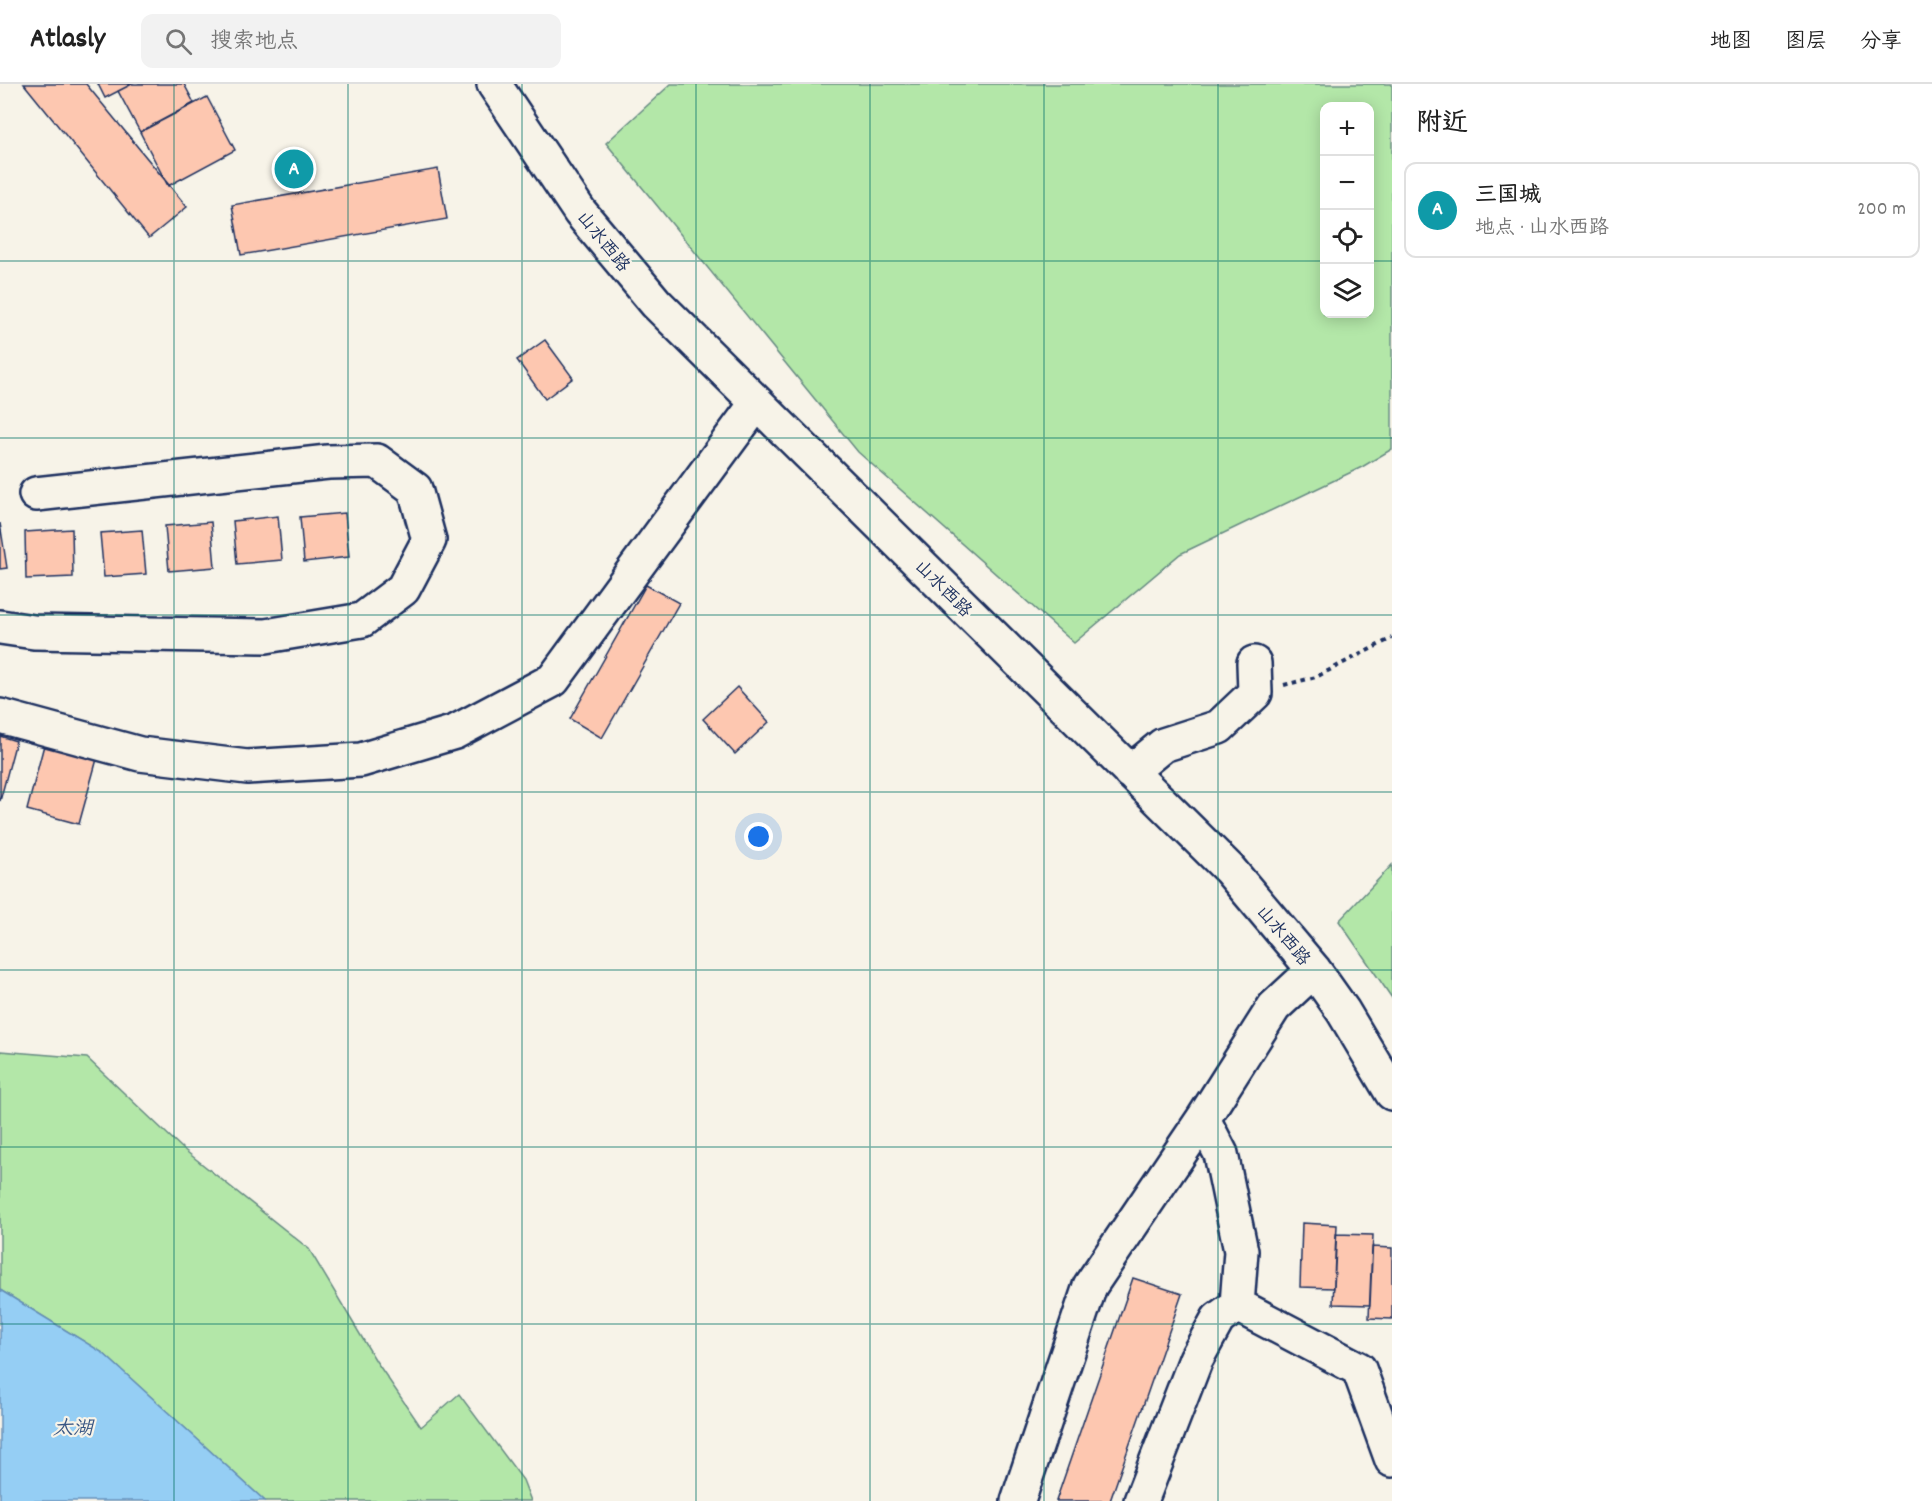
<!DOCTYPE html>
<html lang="zh">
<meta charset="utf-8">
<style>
:root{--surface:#fff;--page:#f2f2f2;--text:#222;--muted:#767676;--line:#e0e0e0;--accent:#d93025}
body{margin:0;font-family:Dekko,"LXGW WenKai TC",sans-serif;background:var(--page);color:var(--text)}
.controls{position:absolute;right:18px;top:18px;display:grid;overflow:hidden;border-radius:12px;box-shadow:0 3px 15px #0003}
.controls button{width:54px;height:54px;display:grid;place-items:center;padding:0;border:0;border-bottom:2px solid var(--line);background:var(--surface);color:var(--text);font:30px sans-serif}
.you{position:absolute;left:759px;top:753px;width:21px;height:21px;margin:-15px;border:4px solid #fff;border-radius:50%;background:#1a73e8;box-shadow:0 0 0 9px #1a73e833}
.badge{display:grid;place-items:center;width:39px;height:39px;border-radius:50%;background:var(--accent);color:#fff;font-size:20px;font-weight:700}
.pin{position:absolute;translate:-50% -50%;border:3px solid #fff;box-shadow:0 2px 6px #0006}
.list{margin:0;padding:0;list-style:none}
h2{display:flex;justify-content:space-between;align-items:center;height:78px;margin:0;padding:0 24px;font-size:26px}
h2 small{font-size:20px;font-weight:400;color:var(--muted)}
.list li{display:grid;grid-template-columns:39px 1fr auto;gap:18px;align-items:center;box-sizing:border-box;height:96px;margin:0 12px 12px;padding:0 12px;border:2px solid var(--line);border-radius:12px}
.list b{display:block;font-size:22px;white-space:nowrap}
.list p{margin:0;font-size:20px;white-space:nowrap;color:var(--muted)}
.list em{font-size:20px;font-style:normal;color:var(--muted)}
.icon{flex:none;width:33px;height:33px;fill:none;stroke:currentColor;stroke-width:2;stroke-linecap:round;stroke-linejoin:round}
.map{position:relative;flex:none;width:1392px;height:1417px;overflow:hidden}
header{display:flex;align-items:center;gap:36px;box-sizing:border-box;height:84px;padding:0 30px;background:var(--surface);border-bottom:2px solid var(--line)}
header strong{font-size:28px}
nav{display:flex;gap:33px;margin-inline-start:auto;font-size:21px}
.search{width:420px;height:54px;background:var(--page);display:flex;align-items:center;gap:15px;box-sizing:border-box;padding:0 21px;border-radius:12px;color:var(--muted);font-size:22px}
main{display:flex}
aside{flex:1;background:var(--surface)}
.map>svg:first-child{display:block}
.green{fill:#b3e7a8;stroke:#678b83;stroke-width:1.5;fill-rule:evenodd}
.water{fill:#95cef4;stroke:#648eb8;stroke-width:1.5}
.building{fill:#fdc7b0;stroke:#1b2f5e;stroke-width:1.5}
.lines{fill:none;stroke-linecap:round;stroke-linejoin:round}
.minor-casing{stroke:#1b2f5e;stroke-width:38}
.path{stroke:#1b2f5e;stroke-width:4;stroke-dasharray:4.5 4.5;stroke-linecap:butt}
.minor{stroke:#f7f3e8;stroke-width:33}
.grid{fill:none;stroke:#0f766e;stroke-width:1.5;stroke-opacity:0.55}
.labels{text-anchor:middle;stroke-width:4.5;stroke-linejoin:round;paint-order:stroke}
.street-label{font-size:18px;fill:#1b2f5e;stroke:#f7f3e8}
.water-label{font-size:20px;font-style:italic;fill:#3a5784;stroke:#f7f3e8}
</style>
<header>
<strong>Atlasly</strong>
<div class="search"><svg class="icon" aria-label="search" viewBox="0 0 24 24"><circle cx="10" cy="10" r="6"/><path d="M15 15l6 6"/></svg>搜索地点</div>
<nav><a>地图</a><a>图层</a><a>分享</a></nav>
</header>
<main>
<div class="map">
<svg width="1392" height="1417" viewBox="0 0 1392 1417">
<rect width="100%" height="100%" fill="#f7f3e8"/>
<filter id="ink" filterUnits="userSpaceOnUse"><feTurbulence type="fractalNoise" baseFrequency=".0167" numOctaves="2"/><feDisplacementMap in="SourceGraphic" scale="12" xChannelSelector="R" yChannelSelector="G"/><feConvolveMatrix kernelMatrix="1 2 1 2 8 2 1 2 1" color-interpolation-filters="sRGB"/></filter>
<g filter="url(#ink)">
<path class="green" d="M671,0H1392V365L1362,383L1180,470L1074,559L858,368L606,59ZM1370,22V230H1324V22Z
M1392,781V914L1339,837Z
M0,967L87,974L182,1064L309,1165L376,1277L421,1343L459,1310L523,1396L531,1417H265L103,1269L0,1206Z"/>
<path class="water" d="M0,1206L103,1269L265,1417H0Z"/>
<path class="building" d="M24,0H86L187,123L149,154Z
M98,0H132L105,14Z
M132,0H184L194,19L140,48L118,7Z
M207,13L235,66L168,102L140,48Z
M438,85L447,135L241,171L232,121Z
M545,256L573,294L545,315L517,276Z
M345,429L349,473L304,478L300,433Z
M278,432L282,476L237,480L233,437Z
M211,438L215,483L169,487L165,442Z
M0,439L7,484L0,485Z
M72,445L73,493L26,495L25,448Z
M142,446L146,490L104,493L100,449Z
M646,501L679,519L602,654L570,635Z
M737,603L769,638L735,670L703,635Z
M0,652L16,657L0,717Z
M44,661L97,675L79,740L27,726Z
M1302,1139L1337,1141L1334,1204L1300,1203Z
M1336,1150L1373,1151L1370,1221L1333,1220Z
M1372,1163L1392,1164V1235L1369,1234Z
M1133,1194L1182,1210L1110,1417H1056Z"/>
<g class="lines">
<defs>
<path id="minor" d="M494,0L580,128L656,219L1229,785L1314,886L1343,927L1392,1009
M0,543L34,548L266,552L362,536L403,505L429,456L415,405L377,377L328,378L36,410
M0,632L140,670L247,683L361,676L455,648L553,596L756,320
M1130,688L1163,661L1219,643L1255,609L1254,579
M1203,1035L1221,1070L1241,1167L1237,1221
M1018,1417L1090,1202L1203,1035L1274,923L1314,886
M1141,1417L1196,1275L1218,1235L1237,1221L1359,1285L1392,1376"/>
</defs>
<use href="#minor" class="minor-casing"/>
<path class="path" d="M1284,601L1316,593L1392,554"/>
<use href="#minor" class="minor"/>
</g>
</g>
<path class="grid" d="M174,0V1417M348,0V1417M522,0V1417M696,0V1417M870,0V1417M1044,0V1417M1218,0V1417M0,177H1324M1370,177H1392M0,354H1392M0,531H1392M0,708H1392M0,886H1392M0,1063H1392M0,1240H1392"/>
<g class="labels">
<g class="street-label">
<text transform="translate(604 157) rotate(51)" y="6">山水西路</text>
<text transform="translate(944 504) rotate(45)" y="6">山水西路</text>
<text transform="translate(1284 851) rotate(50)" y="6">山水西路</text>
</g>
<g class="water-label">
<text x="73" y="1350">太湖</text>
</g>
</g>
</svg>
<div class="controls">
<button>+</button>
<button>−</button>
<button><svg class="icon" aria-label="locate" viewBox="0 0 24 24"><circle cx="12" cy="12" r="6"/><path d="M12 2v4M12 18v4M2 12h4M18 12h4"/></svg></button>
<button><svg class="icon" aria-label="layers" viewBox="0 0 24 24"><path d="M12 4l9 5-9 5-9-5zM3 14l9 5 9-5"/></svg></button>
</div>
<div class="you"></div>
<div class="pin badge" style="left:294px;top:85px;background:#0f9aa8">A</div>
</div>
<aside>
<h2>附近<small></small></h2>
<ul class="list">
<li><span class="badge" style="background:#0f9aa8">A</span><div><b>三国城</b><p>地点 · 山水西路</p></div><em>200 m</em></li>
</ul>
</aside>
</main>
